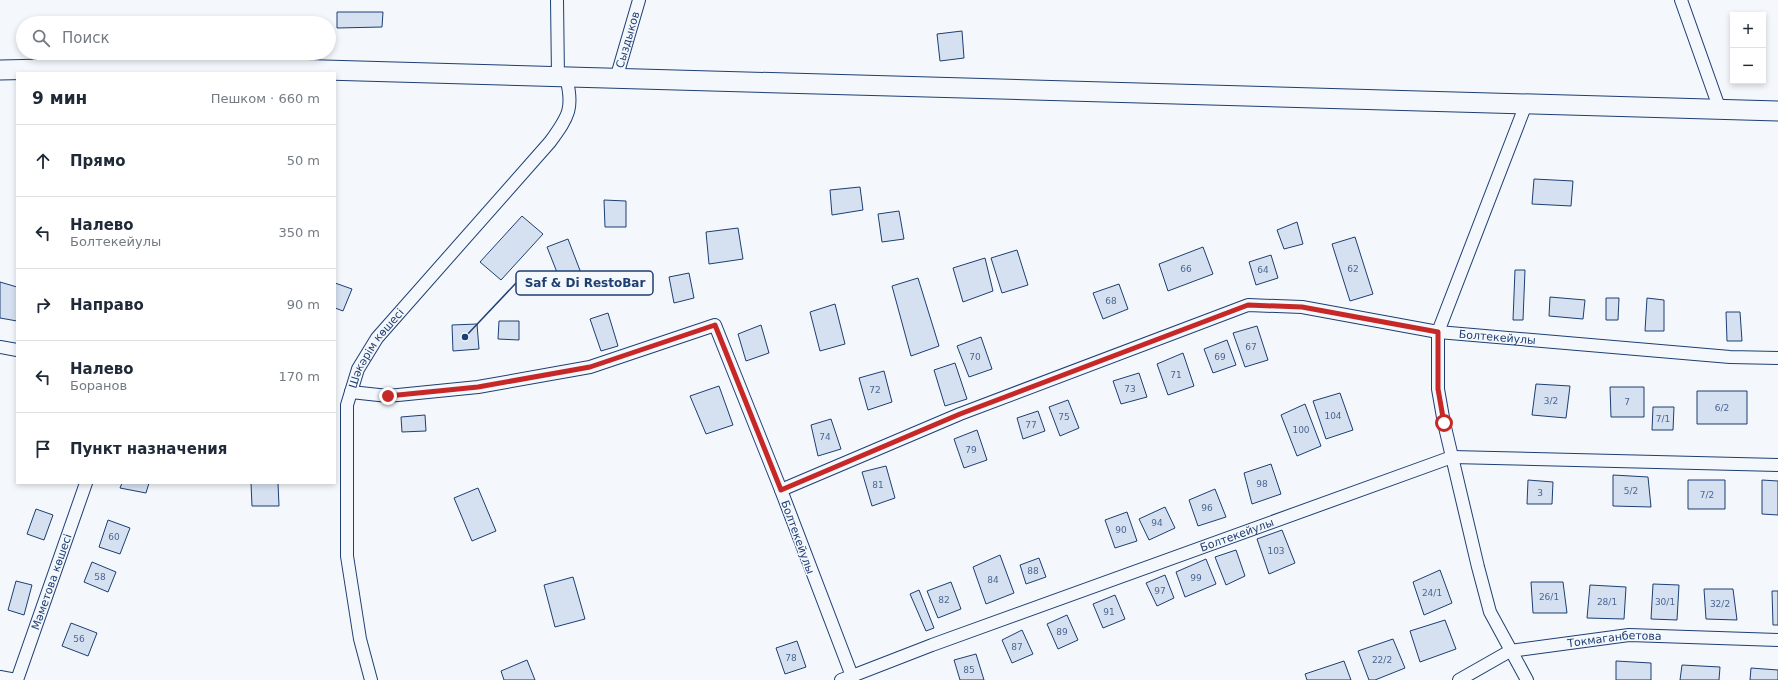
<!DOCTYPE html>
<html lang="ru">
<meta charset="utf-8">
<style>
:root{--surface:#fff;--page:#f2f2f3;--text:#1f2937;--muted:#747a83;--line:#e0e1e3}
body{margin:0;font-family:"DejaVu Sans",sans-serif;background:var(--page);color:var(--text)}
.controls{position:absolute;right:12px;top:12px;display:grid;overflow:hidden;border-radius:0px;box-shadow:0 2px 6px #0003}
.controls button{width:36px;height:36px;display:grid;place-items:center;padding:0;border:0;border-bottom:1px solid var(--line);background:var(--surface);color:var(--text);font:20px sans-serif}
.stop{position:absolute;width:12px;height:12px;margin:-9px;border:3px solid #c62828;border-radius:50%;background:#fff}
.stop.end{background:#c62828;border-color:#fff;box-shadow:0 1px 4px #0008}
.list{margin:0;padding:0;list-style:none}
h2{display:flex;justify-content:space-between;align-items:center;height:52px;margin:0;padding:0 16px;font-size:17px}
h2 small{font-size:13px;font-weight:400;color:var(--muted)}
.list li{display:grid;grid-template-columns:26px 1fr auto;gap:12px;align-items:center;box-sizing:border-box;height:72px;padding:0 16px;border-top:1px solid var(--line)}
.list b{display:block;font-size:15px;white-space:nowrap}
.list p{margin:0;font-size:13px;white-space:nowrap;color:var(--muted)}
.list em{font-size:13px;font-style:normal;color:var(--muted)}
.icon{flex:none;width:22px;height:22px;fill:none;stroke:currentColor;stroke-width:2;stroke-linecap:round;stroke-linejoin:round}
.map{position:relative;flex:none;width:1778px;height:680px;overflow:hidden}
.search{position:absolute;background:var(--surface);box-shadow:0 2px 6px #0003;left:16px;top:16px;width:320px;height:44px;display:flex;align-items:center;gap:10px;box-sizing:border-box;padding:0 14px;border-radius:22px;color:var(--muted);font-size:15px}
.panel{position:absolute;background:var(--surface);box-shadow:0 2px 6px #0003;left:16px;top:72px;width:320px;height:412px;border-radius:0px}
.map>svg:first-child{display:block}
.building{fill:#d5e0f0;stroke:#1d3f73}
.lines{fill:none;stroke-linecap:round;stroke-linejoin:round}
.minor-casing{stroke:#1d3f73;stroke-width:14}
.primary-casing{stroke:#1d3f73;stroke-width:21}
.minor{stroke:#f4f7fb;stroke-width:12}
.primary{stroke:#f4f7fb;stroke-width:19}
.route{stroke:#c62828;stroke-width:5}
.labels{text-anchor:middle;stroke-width:3;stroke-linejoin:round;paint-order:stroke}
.number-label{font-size:9px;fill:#4b6792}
.street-label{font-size:11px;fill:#1d3f73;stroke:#f4f7fb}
.leader{fill:none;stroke:#1d3f73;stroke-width:1.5}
.callout-dot{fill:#1d3f73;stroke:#f4f7fb;stroke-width:1.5}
.callout{fill:#f4f7fb;stroke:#1d3f73;stroke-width:1.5}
.callout-label{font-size:12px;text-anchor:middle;font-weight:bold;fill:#1d3f73}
</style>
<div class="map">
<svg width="1778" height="680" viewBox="0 0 1778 680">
<rect width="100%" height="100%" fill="#f4f7fb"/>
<path class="building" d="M337,12H383L382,27L337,28Z
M962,31L964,58L940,61L937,34Z
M1534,179L1573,181L1571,206L1532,204Z
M860,187L863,210L832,215L830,190Z
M604,200L626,201V227H605Z
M899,211L904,239L882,242L878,214Z
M522,216L543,234L501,280L480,262Z
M1297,222L1303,244L1284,249L1277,230Z
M738,228L743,259L709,264L706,232Z
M1355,237L1373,294L1350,301L1332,244Z
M568,239L581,273L560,280L547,247Z
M1203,247L1213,274L1168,291L1159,264Z
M1017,250L1028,285L1002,293L991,258Z
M1271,255L1278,278L1256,285L1249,262Z
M985,258L993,291L963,302L953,268Z
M1515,270H1525L1523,320H1513Z
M689,273L694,298L674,303L669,277Z
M918,278L939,346L911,356L892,286Z
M0,282L17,287V321L0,318Z
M335,283L352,289L343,311L335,308Z
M1119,284L1128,309L1103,319L1093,293Z
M1550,297L1585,300L1583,319L1549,316Z
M1606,298H1619L1618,320H1606Z
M1647,298L1664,300V331H1645Z
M835,304L845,344L820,351L810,312Z
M1726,312H1740L1742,341H1727Z
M608,313L618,346L601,351L590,319Z
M499,321H519V340L498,339Z
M477,324L479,349L453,351L452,325Z
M761,325L769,353L746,361L738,334Z
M1257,326L1268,360L1245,367L1233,333Z
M981,337L992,369L969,377L957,346Z
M1227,340L1236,365L1213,373L1204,349Z
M1183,353L1194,386L1168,395L1157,364Z
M955,363L967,399L945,406L934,370Z
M884,371L892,402L868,410L859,378Z
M1139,373L1147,397L1121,404L1113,381Z
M1536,384L1570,386L1566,418L1532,415Z
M719,386L733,425L706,434L690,396Z
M1610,387H1644V417H1611Z
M1697,391H1747V424H1697Z
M1340,393L1353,430L1326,439L1313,401Z
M1068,400L1079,428L1060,436L1049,407Z
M1305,404L1321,446L1297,456L1281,415Z
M1653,407H1674L1673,430H1652Z
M1038,411L1045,431L1023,439L1017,418Z
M425,415L426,431L402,432L401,417Z
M831,419L841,449L818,456L811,425Z
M977,430L987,460L964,468L954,439Z
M1271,464L1281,494L1252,504L1244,473Z
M886,466L895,498L872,506L862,472Z
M1613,475L1648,477L1651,507L1613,506Z
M1528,480L1553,482L1552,504H1527Z
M1688,480H1725V509H1688Z
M1762,480L1778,481V515L1762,514Z
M122,483H149L146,493L120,488Z
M251,483H278L279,506H252Z
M478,488L496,531L472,541L454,498Z
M1215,489L1226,517L1198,526L1189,500Z
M1165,507L1175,528L1149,540L1139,519Z
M36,509L53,515L44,540L27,534Z
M1127,512L1137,541L1115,548L1105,520Z
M108,520L130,528L120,554L99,547Z
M1282,530L1295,563L1269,574L1257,539Z
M1236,550L1245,576L1226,585L1215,557Z
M1000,555L1014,593L986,604L973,567Z
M1039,558L1046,577L1026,584L1020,565Z
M1206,559L1216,584L1185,597L1176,572Z
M92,562L116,572L108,592L84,582Z
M1440,570L1452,603L1424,615L1413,582Z
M1165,575L1174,598L1157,606L1146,583Z
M573,577L585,619L555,627L544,585Z
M16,581L32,585L24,615L8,610Z
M951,582L961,609L938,618L927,591Z
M1531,582H1563L1567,613H1533Z
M1653,584L1679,585L1677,620L1651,619Z
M1590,585L1626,587L1624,619L1587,618Z
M1704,589H1733L1737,620L1706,619Z
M919,590L934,628L926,631L910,594Z
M1772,591H1778V625H1773Z
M1115,595L1125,619L1103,628L1093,604Z
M1067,615L1078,640L1058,649L1047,624Z
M1445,620L1456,649L1420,662L1410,631Z
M71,623L97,633L88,656L62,646Z
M1022,630L1033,654L1012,663L1002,640Z
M1393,639L1405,668L1375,680H1369L1358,651Z
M797,641L806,667L785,674L776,648Z
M976,654L984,680H960L954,660Z
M527,660L535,680H504L501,671Z
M1344,661L1351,680H1307L1305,674Z
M1616,661L1651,663V680H1616Z
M1682,665L1720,667L1719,680H1680Z
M1751,668L1778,670V680H1750Z"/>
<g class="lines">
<defs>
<g id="minor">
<path d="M557,0L558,77"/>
<path d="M1681,0L1720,110"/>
<path id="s1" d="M616,79L639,0"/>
<path d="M1526,104L1438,332V389L1444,423L1478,567L1490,612L1527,680"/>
<path d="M0,347L17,350"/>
<path d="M351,392L388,396L478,387L590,367L715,325L781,490"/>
<path id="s2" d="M852,676L932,645L1452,457L1778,465"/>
<path d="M0,677L16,680"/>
<path id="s3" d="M17,680L86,483"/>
<path id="s4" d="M371,680L360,639L347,556V405L358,369L377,338L550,142C569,116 574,108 566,77"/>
<path id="s5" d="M841,680L852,676L781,490L960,414L1248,305L1302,307L1438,332L1730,357L1778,358"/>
<path id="s6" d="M1459,680L1510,651L1629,635L1778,640"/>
</g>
<path id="primary" d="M0,70L181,66L1778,111"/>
</defs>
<use href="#minor" class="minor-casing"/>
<use href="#primary" class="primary-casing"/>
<use href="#minor" class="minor"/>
<use href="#primary" class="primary"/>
</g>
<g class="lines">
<path class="route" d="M388,396L478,387L590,367L715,325L781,490L960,414L1248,305L1302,307L1438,332V389L1444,423"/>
</g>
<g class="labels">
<g class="number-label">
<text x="1186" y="272">66</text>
<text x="1353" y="272">62</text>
<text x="1263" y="273">64</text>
<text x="1111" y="304">68</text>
<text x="1251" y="350">67</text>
<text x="975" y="360">70</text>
<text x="1220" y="360">69</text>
<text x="1176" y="378">71</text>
<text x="1130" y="392">73</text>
<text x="875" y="393">72</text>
<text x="1551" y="404">3/2</text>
<text x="1627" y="405">7</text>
<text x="1722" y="411">6/2</text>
<text x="1333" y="419">104</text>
<text x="1064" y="420">75</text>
<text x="1663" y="422">7/1</text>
<text x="1031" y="428">77</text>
<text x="1301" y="433">100</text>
<text x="825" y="440">74</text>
<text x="971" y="453">79</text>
<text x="1262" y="487">98</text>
<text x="878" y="488">81</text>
<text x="1631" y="494">5/2</text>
<text x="1540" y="496">3</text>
<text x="1707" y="498">7/2</text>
<text x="1207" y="511">96</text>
<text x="1157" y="526">94</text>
<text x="1121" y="533">90</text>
<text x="114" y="540">60</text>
<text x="1276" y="554">103</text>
<text x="1033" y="574">88</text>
<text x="100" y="580">58</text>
<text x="1196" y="581">99</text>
<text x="993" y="583">84</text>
<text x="1160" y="594">97</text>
<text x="1432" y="596">24/1</text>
<text x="1549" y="600">26/1</text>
<text x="944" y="603">82</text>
<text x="1607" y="605">28/1</text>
<text x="1665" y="605">30/1</text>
<text x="1720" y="607">32/2</text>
<text x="1109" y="615">91</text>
<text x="1062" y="635">89</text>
<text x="79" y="642">56</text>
<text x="1017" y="650">87</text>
<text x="791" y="661">78</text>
<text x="1382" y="663">22/2</text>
<text x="969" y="673">85</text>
</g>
<g class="street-label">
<text dy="4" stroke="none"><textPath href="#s1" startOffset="41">Сыздыков</textPath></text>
<text dy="4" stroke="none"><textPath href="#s5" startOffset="965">Болтекейулы</textPath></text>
<text dy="4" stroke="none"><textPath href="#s4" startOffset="342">Шәкәрім көшесі</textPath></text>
<text dy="4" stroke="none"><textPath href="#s2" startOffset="410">Болтекейулы</textPath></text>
<text transform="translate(798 537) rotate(70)" y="4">Болтекейулы</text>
<text dy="4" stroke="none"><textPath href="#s3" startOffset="104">Мәметова көшесі</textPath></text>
<text dy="4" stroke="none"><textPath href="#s6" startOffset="164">Токмаганбетова</textPath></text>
</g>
</g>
<path class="leader" d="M465 337L516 283"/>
<circle class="callout-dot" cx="465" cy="337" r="4"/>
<rect class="callout" x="516" y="271" width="137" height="24" rx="4"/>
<g class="callout-label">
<text x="585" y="287">Saf &amp; Di RestoBar</text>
</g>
</svg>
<div class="controls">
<button>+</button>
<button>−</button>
</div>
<div class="stop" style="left:1444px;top:423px"></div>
<div class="stop end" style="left:388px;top:396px"></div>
<div class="search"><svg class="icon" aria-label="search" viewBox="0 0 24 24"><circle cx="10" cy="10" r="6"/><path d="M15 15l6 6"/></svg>Поиск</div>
<section class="panel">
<h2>9 мин<small>Пешком · 660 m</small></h2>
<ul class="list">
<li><svg class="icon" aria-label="ahead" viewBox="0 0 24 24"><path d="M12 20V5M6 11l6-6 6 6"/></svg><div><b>Прямо</b></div><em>50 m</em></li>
<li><svg class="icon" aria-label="left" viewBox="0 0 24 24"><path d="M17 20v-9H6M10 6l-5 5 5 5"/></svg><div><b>Налево</b><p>Болтекейулы</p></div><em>350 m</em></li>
<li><svg class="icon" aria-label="right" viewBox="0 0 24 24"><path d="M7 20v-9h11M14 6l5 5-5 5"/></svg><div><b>Направо</b></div><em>90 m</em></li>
<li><svg class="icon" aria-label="left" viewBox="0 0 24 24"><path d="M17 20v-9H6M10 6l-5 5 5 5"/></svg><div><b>Налево</b><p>Боранов</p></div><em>170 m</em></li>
<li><svg class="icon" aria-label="arrive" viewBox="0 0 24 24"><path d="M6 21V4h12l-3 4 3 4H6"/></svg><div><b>Пункт назначения</b></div></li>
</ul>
</section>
</div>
